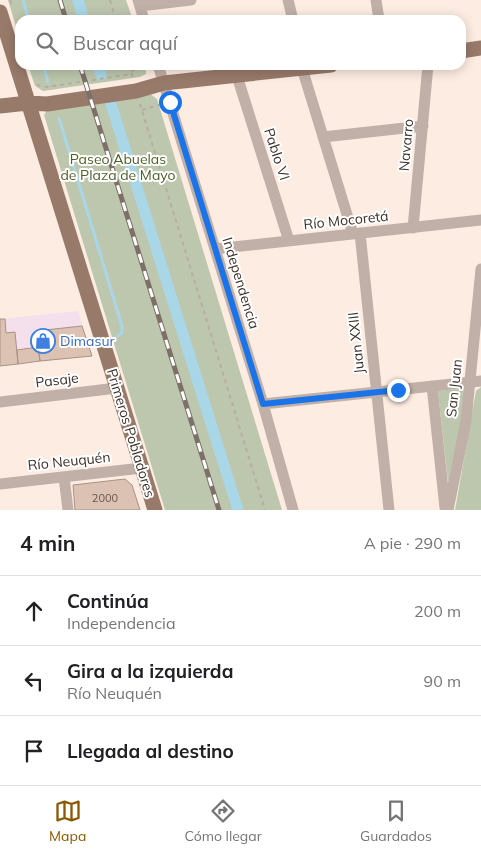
<!DOCTYPE html>
<html lang="es">
<meta charset="utf-8">
<style>
:root{--surface:#fff;--page:#f6f6f6;--text:#202124;--muted:#757577;--line:#e0e0e0;--accent:#8b5802}
body{margin:0;font-family:Mulish,sans-serif;background:var(--page);color:var(--text)}
.stop{position:absolute;width:15px;height:15px;margin:-11px;border:4px solid #1a73e8;border-radius:50%;background:#fff}
.stop.end{background:#1a73e8;border-color:#fff;box-shadow:0 1px 5px #0008}
.list{margin:0;padding:0;list-style:none}
h2{display:flex;justify-content:space-between;align-items:center;height:65px;margin:0;padding:0 20px;font-size:21px}
h2 small{font-size:16px;font-weight:400;color:var(--muted)}
.list li{display:grid;grid-template-columns:32px 1fr auto;gap:15px;align-items:center;box-sizing:border-box;height:70px;padding:0 20px;border-top:1px solid var(--line)}
.list b{display:block;font-size:19px;white-space:nowrap}
.list p{margin:0;font-size:16px;white-space:nowrap;color:var(--muted)}
.list em{font-size:16px;font-style:normal;color:var(--muted)}
.icon{flex:none;width:28px;height:28px;fill:none;stroke:currentColor;stroke-width:2;stroke-linecap:round;stroke-linejoin:round}
.map{position:relative;flex:none;width:481px;height:510px;overflow:hidden}
.search{position:absolute;background:var(--surface);box-shadow:0 2px 12px #0003;left:15px;right:15px;top:15px;height:55px;display:flex;align-items:center;gap:12px;box-sizing:border-box;padding:0 18px;border-radius:15px;color:var(--muted);font-size:19px}
.sheet{height:275px;background:var(--surface)}
nav{display:flex;justify-content:space-around;align-items:center;box-sizing:border-box;height:70px;border-top:1px solid var(--line);background:var(--surface);font-size:14px;color:var(--muted)}
nav a{display:grid;justify-items:center;gap:2px}
nav .on{color:var(--accent)}
.map>svg:first-child{display:block}
.commercial{fill:#f4dfed}
.green{fill:#bdc7ad}
.lines{fill:none;stroke-linecap:round;stroke-linejoin:round}
.stream{stroke:#a9d7e8;stroke-width:3}
.canal{stroke:#a9d7e8;stroke-width:11}
.building{fill:#dcc2b2;stroke:#ab9283}
.path{stroke:#baaba3;stroke-width:2;stroke-dasharray:4 4;stroke-linecap:butt}
.minor{stroke:#c1b0a7;stroke-width:11}
.major{stroke:#987a6a;stroke-width:15}
.rail-casing{stroke:#7d7069;stroke-width:5}
.rail{stroke:#fff;stroke-width:3;stroke-dasharray:9;stroke-linecap:butt}
.route{stroke:#1a73e8;stroke-width:6}
.labels{text-anchor:middle;stroke-width:4;stroke-linejoin:round;paint-order:stroke}
.number-label{font-size:11px;fill:#64554d}
.street-label{font-size:14px;fill:#3c312b;stroke:#fff}
.park-label{font-size:14px;fill:#4d5f28;stroke:#fff}
.shop-label{font-size:14px;fill:#366cbe;stroke:#fff;text-anchor:start}
</style>
<div class="map">
<svg width="481" height="510" viewBox="0 0 481 510">
<rect width="100%" height="100%" fill="#fdece2"/>
<path class="commercial" d="M78,311L92,356L0,366V319Z"/>
<path class="green" d="M8,0H126L133,20H20V40Z
M28,65H146V74L140,77L43,91L35,86Z
M149,93L157,99L282,510H165L44,115L47,110Z
M481,387V510H455L476,391Z
M464,388L461,422L448,482L438,391Z"/>
<g class="lines">
<path class="stream" d="M23,0L29,20
M43,65L48,82
M59,118L122,326V333L117,336"/>
<path class="canal" d="M78,0L84,20
M98,65L101,75
M111,104L238,510"/>
</g>
<path class="building" d="M0,319H5L6,333L15,332L18,364L0,366Z
M82,326L92,356L40,361L36,331Z
M38,347L40,361L18,364L17,350Z
M125,479L132,485L140,510H75L73,485Z"/>
<g class="lines">
<path class="path" d="M10,0L13,7
M110,0L116,20
M129,65L133,78
M131,71L147,66
M37,84L40,86L47,87L132,74
M140,104L265,510
M142,110L159,105"/>
<path class="minor" d="M138,0L144,20
M288,0L293,20
M376,0L379,20
M140,6L191,0
M158,65L263,404L293,510
M301,65L353,234
M237,76L289,241
M323,137L423,126
M413,228L428,65
M360,233L389,510
M215,249L481,220
M432,386L445,508
M0,402L117,388
M263,404L481,381
M64,477L68,510
M0,484L142,468
M448,510L466,421L481,269"/>
<path class="major" d="M0,12L155,510
M461,51L481,48
M0,106L28,103L47,104L136,91L164,83L331,65"/>
<defs>
<path id="rail" d="M60,0L66,20
M80,65L219,510"/>
</defs>
<use href="#rail" class="rail-casing"/>
<use href="#rail" class="rail"/>
</g>
<g class="lines">
<path class="route" d="M170,102L263,404L398,390"/>
</g>
<defs>
<symbol id="shop-ring" viewBox="-11 -11 22 22"><circle r="9.5" fill="#fff" stroke="#3f7fe0" stroke-width="1.5"/><path d="M-5-2.5h2.3a2.7 3.5 0 0 1 5.4 0H5L5.5 6h-11ZM-1.5-2.5h3a1.5 2.3 0 0 0-3 0Z" fill="#3f7fe0"/></symbol>
</defs>
<g fill-rule="evenodd">
<use href="#shop-ring" x="29" y="327" width="28" height="28"/>
</g>
<g class="labels">
<g class="number-label">
<text x="105" y="502">2000</text>
</g>
<g class="street-label">
<text transform="translate(406 145) rotate(-85)" y="5">Navarro</text>
<text transform="translate(277 154) rotate(72)" y="5">Pablo VI</text>
<text transform="translate(346 220) rotate(-6)" y="5">Río Mocoretá</text>
<text transform="translate(241 283) rotate(73)" y="5">Independencia</text>
<text transform="translate(356 343) rotate(-96)" y="5">Juan XXIII</text>
<text transform="translate(57 380) rotate(-7)" y="5">Pasaje</text>
<text transform="translate(454 388) rotate(-84)" y="5">San Juan</text>
<text transform="translate(131 433) rotate(73)" y="5">Primeros Pobladores</text>
<text transform="translate(69 461) rotate(-6)" y="5">Río Neuquén</text>
</g>
<g class="park-label">
<text x="118" y="164">Paseo Abuelas<tspan x="118" dy="16">de Plaza de Mayo</tspan></text>
</g>
<g class="shop-label">
<text x="60" y="346">Dimasur</text>
</g>
</g>
</svg>
<div class="stop" style="left:170px;top:102px"></div>
<div class="stop end" style="left:398px;top:390px"></div>
<div class="search"><svg class="icon" aria-label="search" viewBox="0 0 24 24"><circle cx="10" cy="10" r="6"/><path d="M15 15l6 6"/></svg>Buscar aquí</div>
</div>
<section class="sheet">
<h2>4 min<small>A pie · 290 m</small></h2>
<ul class="list">
<li><svg class="icon" aria-label="ahead" viewBox="0 0 24 24"><path d="M12 20V5M6 11l6-6 6 6"/></svg><div><b>Continúa</b><p>Independencia</p></div><em>200 m</em></li>
<li><svg class="icon" aria-label="left" viewBox="0 0 24 24"><path d="M17 20v-9H6M10 6l-5 5 5 5"/></svg><div><b>Gira a la izquierda</b><p>Río Neuquén</p></div><em>90 m</em></li>
<li><svg class="icon" aria-label="arrive" viewBox="0 0 24 24"><path d="M6 21V4h12l-3 4 3 4H6"/></svg><div><b>Llegada al destino</b></div></li>
</ul>
</section>
<nav>
<a class="on"><svg class="icon" aria-label="map" viewBox="0 0 24 24"><path d="M3 6l6-2 6 2 6-2v14l-6 2-6-2-6 2zM9 4v14M15 6v14"/></svg>Mapa</a>
<a><svg class="icon" aria-label="directions" viewBox="0 0 24 24"><path d="M12 3l9 9-9 9-9-9zM9 14v-3h6M13 9l2 2-2 2"/></svg>Cómo llegar</a>
<a><svg class="icon" aria-label="saved" viewBox="0 0 24 24"><path d="M7 4h10v16l-5-4-5 4z"/></svg>Guardados</a>
</nav>
